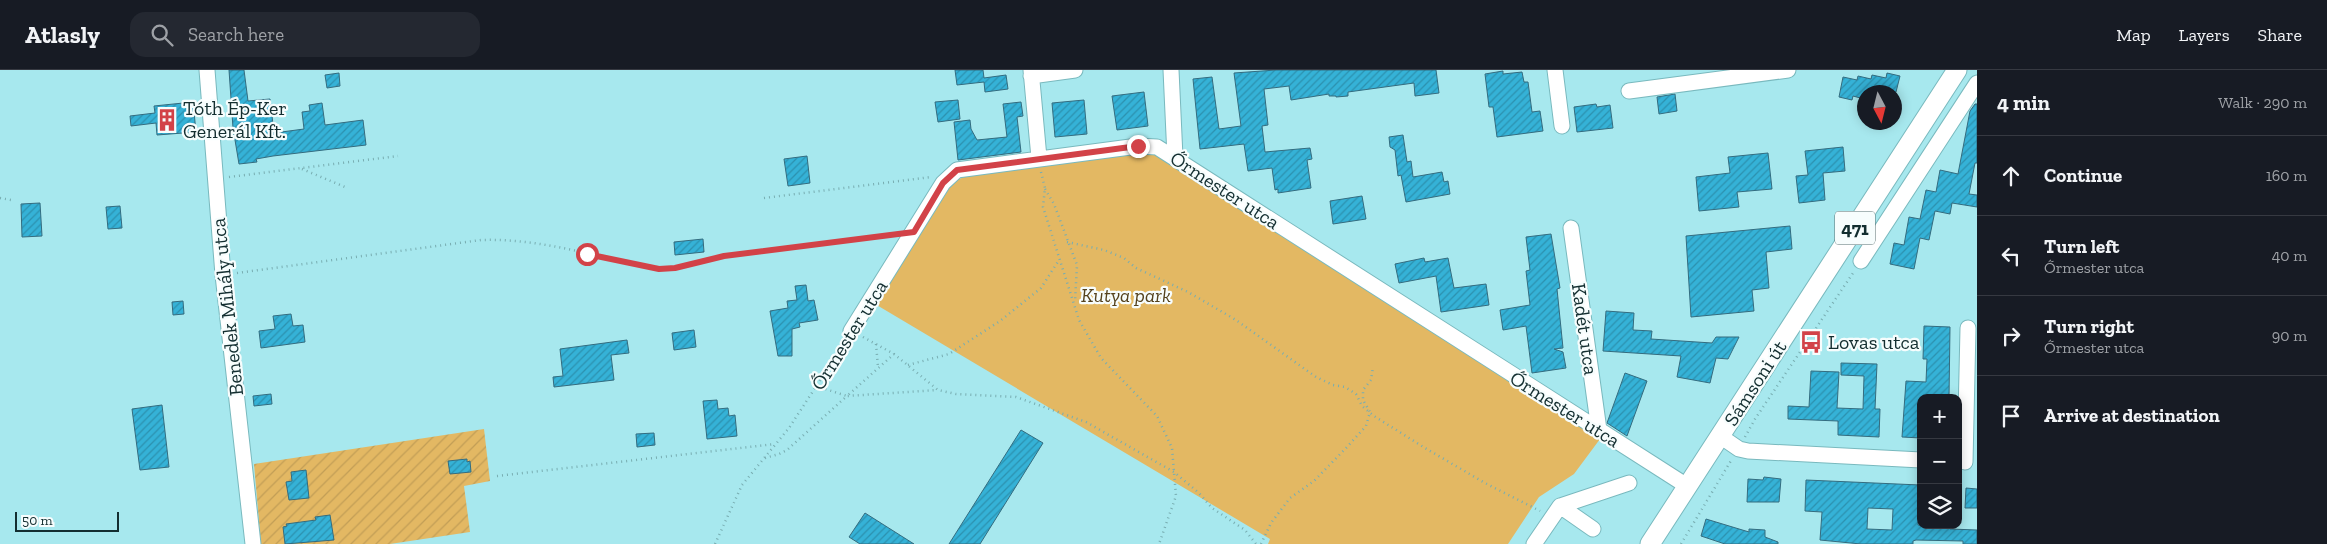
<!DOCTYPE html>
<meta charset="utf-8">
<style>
:root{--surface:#171b24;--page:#242831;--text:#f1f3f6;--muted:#9ea1a6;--line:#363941}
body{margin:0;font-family:"Zilla Slab",serif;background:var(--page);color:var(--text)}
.controls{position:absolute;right:15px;bottom:15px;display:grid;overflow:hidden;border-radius:10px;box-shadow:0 2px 12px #0003}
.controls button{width:45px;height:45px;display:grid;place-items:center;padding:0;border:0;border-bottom:1px solid var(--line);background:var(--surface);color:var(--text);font:25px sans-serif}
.compass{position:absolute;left:1857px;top:15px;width:45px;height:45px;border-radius:50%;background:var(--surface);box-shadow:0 2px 12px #0003;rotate:173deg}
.scale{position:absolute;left:15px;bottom:12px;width:104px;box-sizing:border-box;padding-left:5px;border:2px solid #132e30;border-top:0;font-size:14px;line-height:18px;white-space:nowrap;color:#132e30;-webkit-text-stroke:4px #f7fdfd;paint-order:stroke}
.stop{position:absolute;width:15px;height:15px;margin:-11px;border:4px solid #d24248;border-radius:50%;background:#fff}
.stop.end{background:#d24248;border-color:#fff;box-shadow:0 1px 5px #0008}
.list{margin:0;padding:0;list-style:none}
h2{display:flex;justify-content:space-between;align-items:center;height:65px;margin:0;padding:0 20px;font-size:21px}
h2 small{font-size:16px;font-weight:400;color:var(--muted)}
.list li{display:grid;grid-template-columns:32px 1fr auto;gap:15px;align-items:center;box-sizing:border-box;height:80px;padding:0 20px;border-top:1px solid var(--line)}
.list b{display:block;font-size:19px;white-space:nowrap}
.list p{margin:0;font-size:16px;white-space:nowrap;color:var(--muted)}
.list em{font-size:16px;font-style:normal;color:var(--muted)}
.icon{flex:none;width:28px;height:28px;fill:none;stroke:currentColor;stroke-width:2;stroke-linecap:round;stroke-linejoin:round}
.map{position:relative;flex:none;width:1977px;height:474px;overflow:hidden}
header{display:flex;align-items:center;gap:30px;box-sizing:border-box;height:70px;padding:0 25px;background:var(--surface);border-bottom:1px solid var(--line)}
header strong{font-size:24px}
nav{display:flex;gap:28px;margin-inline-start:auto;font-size:18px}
.search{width:350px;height:45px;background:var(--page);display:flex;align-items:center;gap:12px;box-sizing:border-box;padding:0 18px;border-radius:15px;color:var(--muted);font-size:19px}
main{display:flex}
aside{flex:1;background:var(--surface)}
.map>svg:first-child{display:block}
.park{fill:#e3b863}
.garden{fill:url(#garden-furrows)}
.building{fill:url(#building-hatch);stroke:#346c7f;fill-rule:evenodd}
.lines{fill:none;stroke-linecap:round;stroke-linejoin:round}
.minor-casing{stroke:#79b9be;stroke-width:17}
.major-casing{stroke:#79b9be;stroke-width:21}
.path{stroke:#78adb1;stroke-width:2.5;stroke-dasharray:1 4;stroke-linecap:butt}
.minor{stroke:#fff;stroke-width:15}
.major{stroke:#fff;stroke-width:19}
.route{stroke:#d24248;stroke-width:6}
.labels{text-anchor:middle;stroke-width:4.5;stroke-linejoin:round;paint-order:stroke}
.shield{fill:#f7fdfd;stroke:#576c6e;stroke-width:1}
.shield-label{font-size:19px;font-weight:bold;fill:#132e30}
.poi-label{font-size:20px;fill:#132e30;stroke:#f7fdfd;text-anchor:start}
.street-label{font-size:20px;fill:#132e30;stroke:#f7fdfd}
.park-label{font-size:20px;font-style:italic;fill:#55421d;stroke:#f7fdfd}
</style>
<header>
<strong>Atlasly</strong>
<div class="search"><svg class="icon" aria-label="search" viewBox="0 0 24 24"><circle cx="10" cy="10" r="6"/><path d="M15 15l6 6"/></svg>Search here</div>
<nav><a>Map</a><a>Layers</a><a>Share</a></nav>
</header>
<main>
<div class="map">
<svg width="1977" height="474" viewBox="0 0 1977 474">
<defs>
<pattern id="garden-furrows" width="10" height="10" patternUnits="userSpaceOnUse" patternTransform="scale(1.25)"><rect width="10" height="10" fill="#e3b863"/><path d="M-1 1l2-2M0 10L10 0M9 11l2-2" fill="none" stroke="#c29e56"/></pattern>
<pattern id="building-hatch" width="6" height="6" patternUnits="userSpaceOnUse" patternTransform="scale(1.25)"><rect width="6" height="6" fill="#35b2d7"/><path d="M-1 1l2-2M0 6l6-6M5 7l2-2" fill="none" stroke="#2c91af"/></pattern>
</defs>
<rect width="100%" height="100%" fill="#a7e8ee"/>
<path class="park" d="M1140,81L1163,87L1600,369L1574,404L1539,427L1508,474H1268L1270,469L875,234L954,111L967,106Z"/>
<path class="garden" d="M484,359L490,411L464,416L470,462L390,474H261L254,394Z"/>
<path class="building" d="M229,0H244L248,31L270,29L274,63L304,59L302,42L310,41L309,35L322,33L325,55L363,50L366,75L273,86L256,89L257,92L239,94L233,58Z
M955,0H983L984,8L1006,5L1008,19L985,22L984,12L957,15Z
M1276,0H1436L1439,23L1415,26L1414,13L1348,22V26L1336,27V26H1329V24L1291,30L1289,16L1264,19L1268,55L1262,56L1265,82L1310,78L1312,89L1307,90L1311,118L1278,123V119L1275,120L1272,98L1248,101L1244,74L1200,79L1193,9L1212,7L1219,59L1241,56L1234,3Z
M1503,1V4L1522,2L1524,12H1528L1532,42L1540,41L1543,61L1497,67L1493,37H1489L1485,4Z
M339,3L340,16L327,18L325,5Z
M1887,3L1900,6L1896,22H1864V29L1853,26L1852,30L1839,27L1843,7L1857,10L1858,6L1871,9L1872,5L1886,8Z
M1144,22L1148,56L1117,60L1112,26Z
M1675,24L1677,41L1659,44L1657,27Z
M958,30L960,49L938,52L935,32Z
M1084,30L1087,64L1055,67L1052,33Z
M193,32L196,62L157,65L156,53L131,56L130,46L155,43L154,36Z
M1021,32L1023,46L1017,47L1021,82L958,90L954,52L970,50L971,59L977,70L1007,67L1003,34Z
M1596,34L1597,37L1610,35L1613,58L1577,62L1574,37Z
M1975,34H1977V93H1975L1969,124L1977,125V137L1952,133L1950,144L1935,141L1929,170L1920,168L1914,199L1890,194L1894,173L1904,175L1909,147L1920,149L1926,120L1936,122L1940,100L1958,104L1970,41Z
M1403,65L1407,92L1411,91L1413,107L1442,102L1444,112L1448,111L1450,124L1406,132L1401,105L1398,106L1395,80L1390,77L1389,67Z
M1843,77L1845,101L1823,103L1825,130L1799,133L1796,106L1808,105L1805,81Z
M1768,83L1772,119L1737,122L1739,137L1699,141L1696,107L1730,103L1728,87Z
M807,86L810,113L788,116L784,89Z
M1362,126L1366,149L1333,154L1330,131Z
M40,133L42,166L22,167L21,134Z
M120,136L122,158L108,159L106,137Z
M1790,156L1792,179L1766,182L1769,218L1752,220L1754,241L1691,247L1686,166Z
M1551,164L1560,218L1557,219L1563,278L1554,279L1563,282L1566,298L1532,303L1526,256L1503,260L1500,240L1530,235L1526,201L1530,200L1526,167Z
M703,169L704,182L675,185L674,172Z
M1424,188L1425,192L1448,188L1454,218L1486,214L1489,235L1441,242L1436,206L1399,213L1395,194Z
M806,215L808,231L814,230L818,250L799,253L800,257L792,259V286H778L770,241L788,238L787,231L797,230L795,216Z
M183,231L184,244L173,245L172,232Z
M1606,241L1634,243L1633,260L1652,261L1651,269L1712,273L1716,267H1739L1728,289L1716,288L1710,313L1677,307L1681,286L1603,281Z
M291,244L293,256L303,255L305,272L261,278L259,261L275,259L273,246Z
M1924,256L1950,257L1949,328H1921V368L1902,367L1906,311L1926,312L1927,289H1923Z
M694,260L696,277L674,280L672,263Z
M627,270L629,283L611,285L614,310L554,317L553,307L563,306L560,279Z
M1841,293L1877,294L1875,339H1880L1879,367L1838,365V351L1788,349V336L1809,337L1811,301L1839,302L1837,338L1863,339L1864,306L1841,305Z
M1625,303L1647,311L1627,366L1607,353Z
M271,324L272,334L254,336L253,326Z
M717,330L718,339L728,338L729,346L735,345L737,366L707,369L703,331Z
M162,335L169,397L140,400L132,339Z
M1021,360L1043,373L980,474H949Z
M654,363L655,375L637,377L636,364Z
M467,389V392L470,391L471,402L450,404L448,391Z
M306,400L309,428L289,430L286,412L292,411L291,402Z
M1764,407L1781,409L1779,432H1747L1748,409L1763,410Z
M1806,410L1920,415L1918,455H1950V459L1977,460V474H1963V471L1916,470L1913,471V474H1861L1820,470L1822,442L1805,441ZM1868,438L1893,439L1892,460L1867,459Z
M1966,418L1977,419V438H1965Z
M865,443L914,474H860L849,467Z
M330,445L334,470L285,474L283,457L287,456L286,454L316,450L315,447Z
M1706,449L1749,462V459L1765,460V467L1778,472V474H1725L1701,466Z"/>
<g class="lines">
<defs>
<path id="minor" d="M207,0L223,205L253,474
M1031,0L1039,88
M1171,0L1175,87
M1555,0L1562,56
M1031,6L1075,0
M1629,21L1788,0
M1571,158L1599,360
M1861,191L1977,13
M851,261L943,113L957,100L1138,76L1157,77L1687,416
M1720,366L1739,379L1748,381L1921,390
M1965,392L1968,258
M1560,436L1593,459
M1534,474L1560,436L1629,413"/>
<path id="major" d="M1650,474L1957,0"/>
</defs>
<use href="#minor" class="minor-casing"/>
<use href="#major" class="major-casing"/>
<path class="path" d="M302,99L345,117
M1041,102L1045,118L1043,137L1079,250L1101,288L1157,346L1172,378L1176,426L1159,474
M229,107L398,86
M1045,119L1054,134L1077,195L1075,232
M0,128L11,130
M764,128L931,107
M1067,172L1104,180L1124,188L1136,198L1188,222L1236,250L1316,307L1333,315L1345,317L1356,324L1362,336L1374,346L1425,378L1485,413L1540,441
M237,203L481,170C542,168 600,188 659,199L675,198L724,186L895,164
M863,267L894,284L938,320L956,324L1016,327L1086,352L1174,402L1199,423L1212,438L1245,460L1256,474
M876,274L878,297
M908,295L949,284L1000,251L1041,218L1059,190
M816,316L847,326L894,284
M1745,367L1755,349L1853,203
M765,388L779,384L787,380L847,326L937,320
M497,406L775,374
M715,474L742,415L789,358L845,272
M1261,474L1271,453L1290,428L1314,411L1347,377L1366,356L1370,342L1363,330V320L1371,310L1373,297
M1681,474L1732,389"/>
<use href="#minor" class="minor"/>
<use href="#major" class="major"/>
</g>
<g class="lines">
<path class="route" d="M587,184L659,199L675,198L724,186L914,162L943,113L957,100L1138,76"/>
</g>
<defs>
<symbol id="building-bare" viewBox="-9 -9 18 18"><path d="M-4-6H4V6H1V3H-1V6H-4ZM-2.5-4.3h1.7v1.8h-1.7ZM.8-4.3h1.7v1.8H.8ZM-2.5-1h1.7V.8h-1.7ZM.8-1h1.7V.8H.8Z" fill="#d24248" stroke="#f7fdfd" stroke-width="2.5" paint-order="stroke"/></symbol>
<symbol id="bus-bare" viewBox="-9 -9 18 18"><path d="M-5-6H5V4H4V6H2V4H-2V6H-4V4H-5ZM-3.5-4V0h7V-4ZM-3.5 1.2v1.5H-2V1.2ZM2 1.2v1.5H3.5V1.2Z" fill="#d24248" stroke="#f7fdfd" stroke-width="2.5" paint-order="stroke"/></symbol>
</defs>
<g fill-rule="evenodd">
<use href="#building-bare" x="151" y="34" width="32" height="32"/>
<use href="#bus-bare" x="1795" y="256" width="32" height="32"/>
</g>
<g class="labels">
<rect class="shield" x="1835" y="141.5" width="40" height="33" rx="4"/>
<g class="shield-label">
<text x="1855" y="165">471</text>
</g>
<g class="poi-label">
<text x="183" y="45">Tóth Ép-Ker<tspan x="183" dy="23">Generál Kft.</tspan></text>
<text x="1828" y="279">Lovas utca</text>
</g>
<g class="street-label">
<text transform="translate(1225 120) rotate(33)" y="7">Őrmester utca</text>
<text transform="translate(227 237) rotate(-96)" y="7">Benedek Mihály utca</text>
<text transform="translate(1585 259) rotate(82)" y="7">Kadét utca</text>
<text transform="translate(849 265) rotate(-58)" y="7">Őrmester utca</text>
<text transform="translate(1755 313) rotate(-57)" y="7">Sámsoni út</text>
<text transform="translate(1565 339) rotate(32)" y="7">Őrmester utca</text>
</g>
<g class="park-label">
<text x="1126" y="232">Kutya park</text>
</g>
</g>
</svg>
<div class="controls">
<button>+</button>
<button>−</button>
<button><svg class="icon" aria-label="layers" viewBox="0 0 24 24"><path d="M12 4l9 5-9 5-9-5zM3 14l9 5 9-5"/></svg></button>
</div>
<svg class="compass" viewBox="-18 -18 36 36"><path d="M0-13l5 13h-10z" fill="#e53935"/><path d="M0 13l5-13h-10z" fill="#9ea1a6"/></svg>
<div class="scale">50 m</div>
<div class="stop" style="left:587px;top:184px"></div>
<div class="stop end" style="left:1138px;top:76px"></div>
</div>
<aside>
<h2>4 min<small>Walk · 290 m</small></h2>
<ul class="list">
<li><svg class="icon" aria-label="ahead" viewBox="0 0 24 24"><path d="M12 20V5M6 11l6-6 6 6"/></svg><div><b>Continue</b></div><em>160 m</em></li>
<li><svg class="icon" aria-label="left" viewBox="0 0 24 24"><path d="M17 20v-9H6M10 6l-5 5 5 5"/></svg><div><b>Turn left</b><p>Őrmester utca</p></div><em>40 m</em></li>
<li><svg class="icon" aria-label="right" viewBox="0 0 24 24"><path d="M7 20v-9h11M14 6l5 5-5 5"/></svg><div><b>Turn right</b><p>Őrmester utca</p></div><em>90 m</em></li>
<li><svg class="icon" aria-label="arrive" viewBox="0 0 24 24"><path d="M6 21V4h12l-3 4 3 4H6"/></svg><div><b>Arrive at destination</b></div></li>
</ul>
</aside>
</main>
